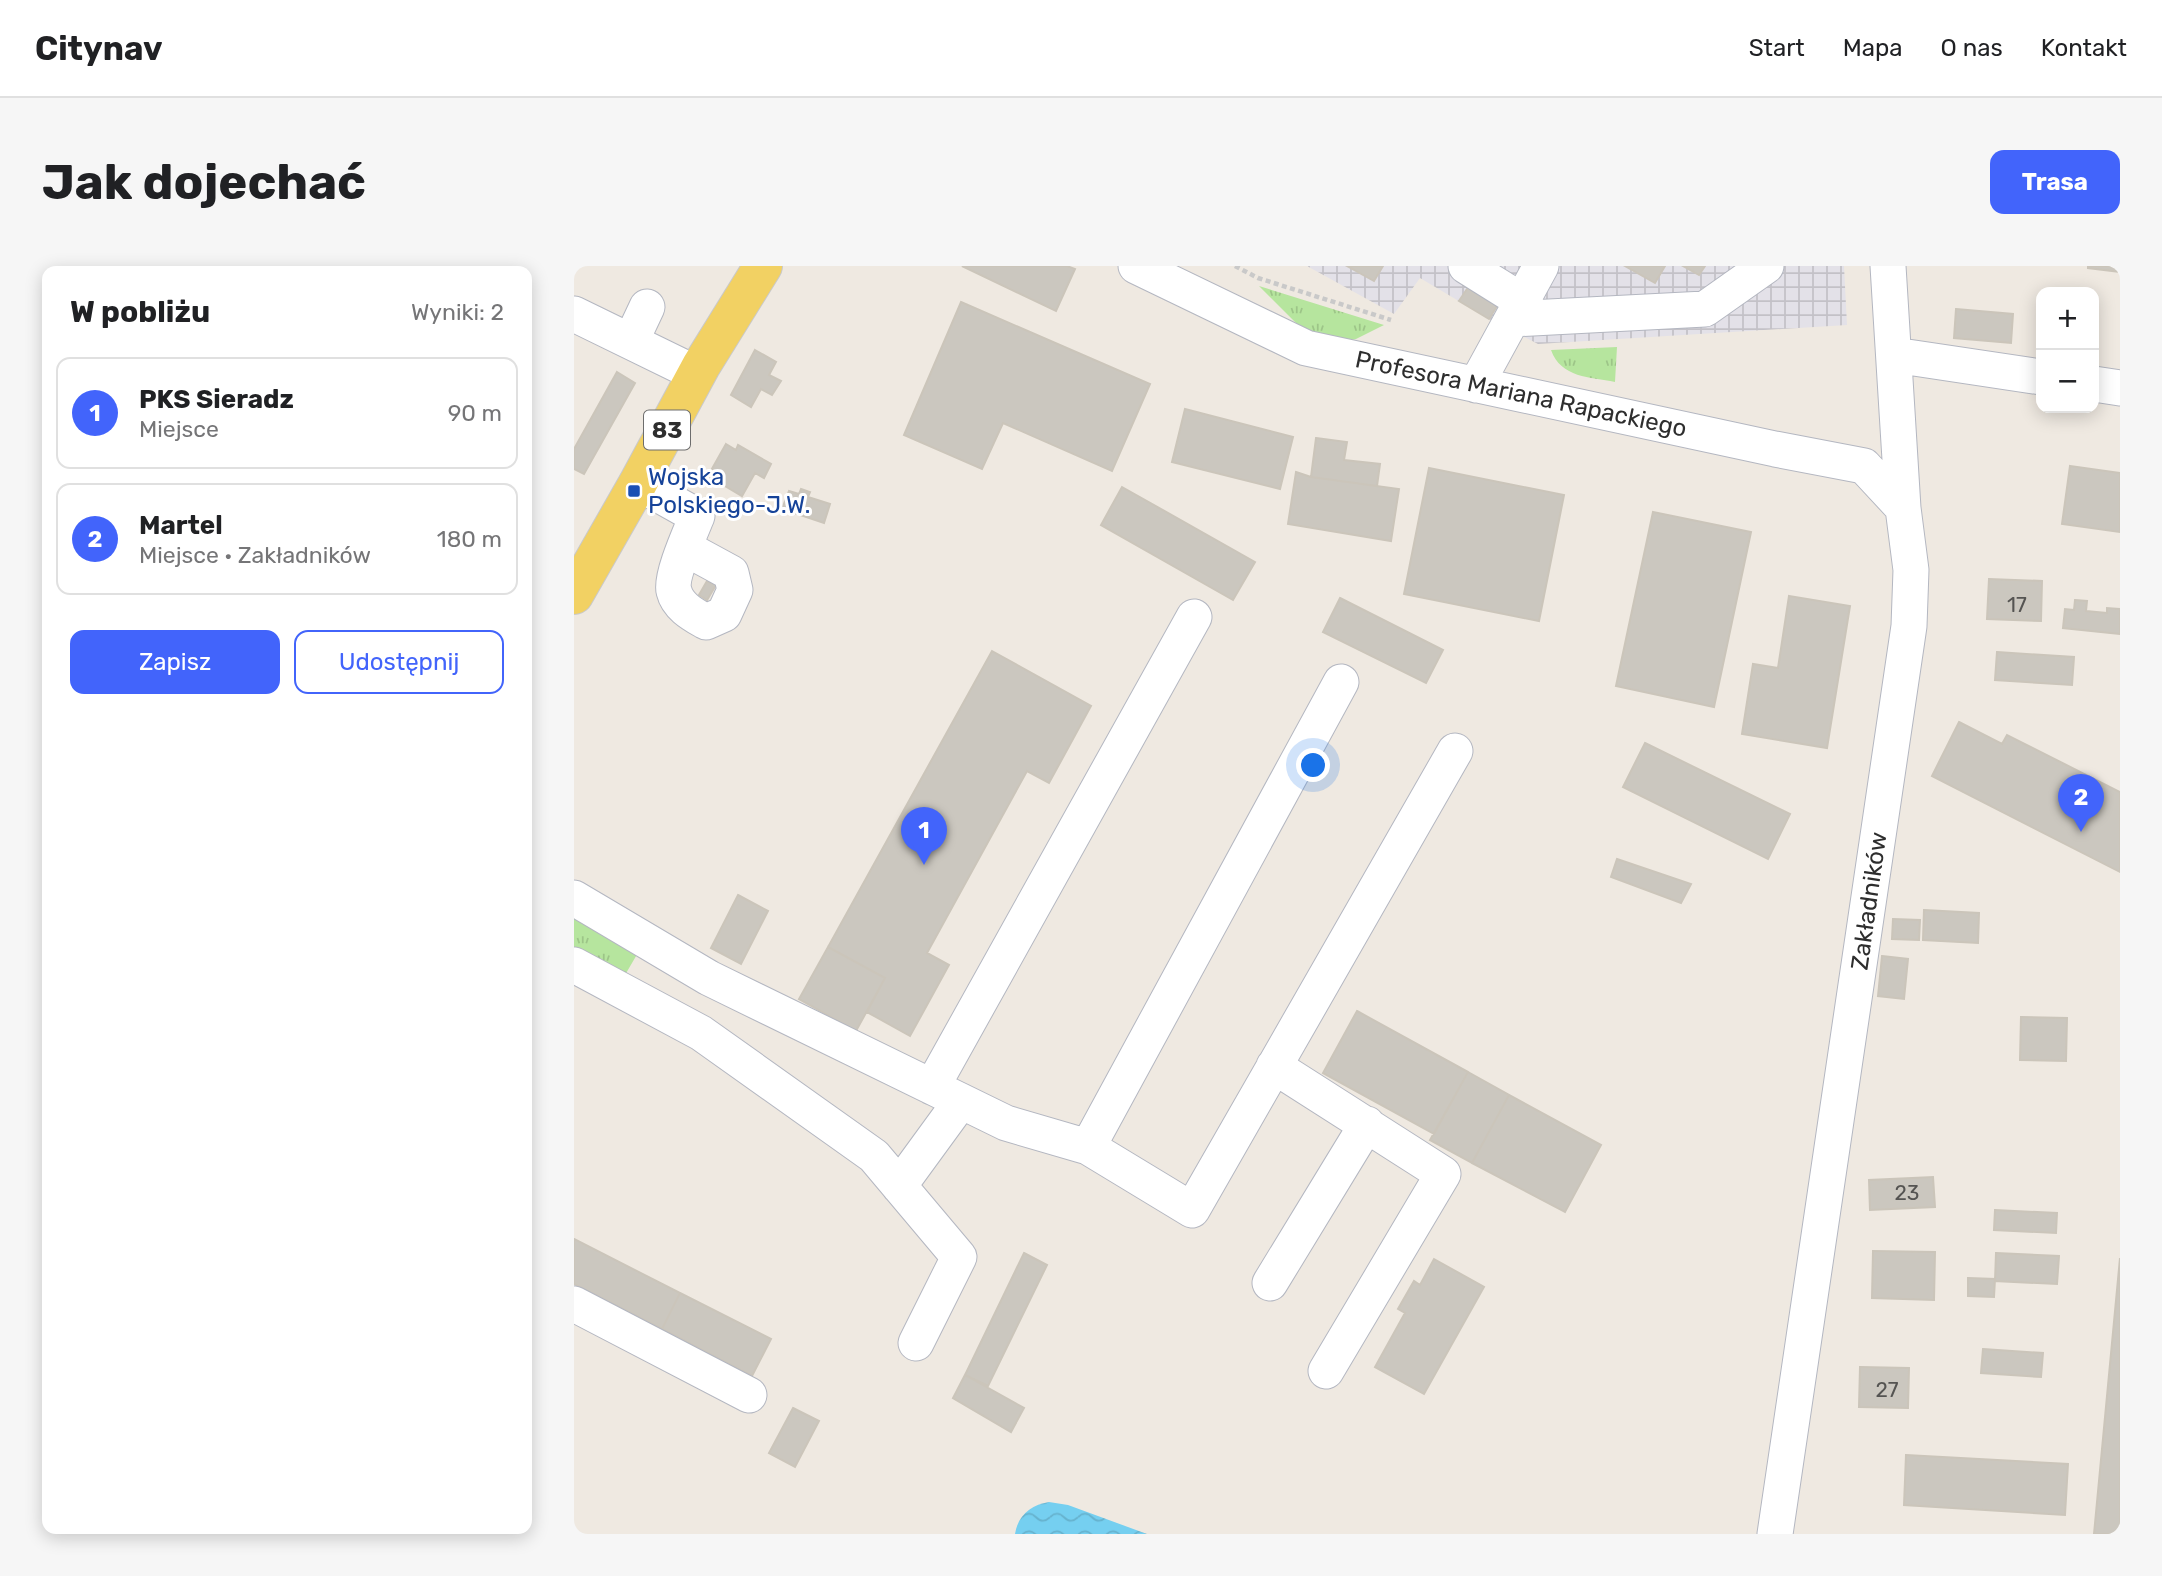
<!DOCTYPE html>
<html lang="pl">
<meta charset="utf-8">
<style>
:root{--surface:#fff;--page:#f6f6f6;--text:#202124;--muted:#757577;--line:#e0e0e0;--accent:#4264fb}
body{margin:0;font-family:Rubik,sans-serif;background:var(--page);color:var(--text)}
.controls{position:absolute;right:21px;top:21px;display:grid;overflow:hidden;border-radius:14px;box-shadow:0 4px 18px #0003}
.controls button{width:63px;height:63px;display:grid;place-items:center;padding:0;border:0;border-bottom:2px solid var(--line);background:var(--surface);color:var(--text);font:35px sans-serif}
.you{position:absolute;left:740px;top:500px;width:24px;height:24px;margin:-18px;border:5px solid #fff;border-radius:50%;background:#1a73e8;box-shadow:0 0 0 10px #1a73e833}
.badge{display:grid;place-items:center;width:46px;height:46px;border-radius:50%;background:var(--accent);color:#fff;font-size:23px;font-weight:700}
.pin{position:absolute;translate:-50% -58px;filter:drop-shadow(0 2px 4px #0008)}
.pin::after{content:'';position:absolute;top:37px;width:24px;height:21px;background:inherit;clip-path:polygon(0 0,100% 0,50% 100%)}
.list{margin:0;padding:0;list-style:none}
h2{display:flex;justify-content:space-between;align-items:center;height:91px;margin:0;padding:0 28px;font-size:30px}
h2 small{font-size:23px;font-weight:400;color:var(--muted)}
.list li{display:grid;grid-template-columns:46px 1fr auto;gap:21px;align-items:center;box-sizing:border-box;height:112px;margin:0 14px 14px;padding:0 14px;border:2px solid var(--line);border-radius:14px}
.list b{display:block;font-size:26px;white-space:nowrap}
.list p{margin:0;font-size:23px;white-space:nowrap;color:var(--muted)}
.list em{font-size:23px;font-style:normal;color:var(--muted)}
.actions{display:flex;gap:14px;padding:21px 28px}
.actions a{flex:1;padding:16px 0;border:2px solid var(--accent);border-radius:14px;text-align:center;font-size:24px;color:var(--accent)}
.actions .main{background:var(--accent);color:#fff}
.map{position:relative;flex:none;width:1546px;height:1268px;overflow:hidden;border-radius:14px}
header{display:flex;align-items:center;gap:42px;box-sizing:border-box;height:98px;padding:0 35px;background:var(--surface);border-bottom:2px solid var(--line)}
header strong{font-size:33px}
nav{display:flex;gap:38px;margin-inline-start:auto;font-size:24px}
.intro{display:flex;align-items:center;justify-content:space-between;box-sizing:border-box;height:168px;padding:0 42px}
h1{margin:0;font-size:49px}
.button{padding:18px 32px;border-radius:14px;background:var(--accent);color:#fff;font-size:24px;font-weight:700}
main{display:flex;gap:42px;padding:0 42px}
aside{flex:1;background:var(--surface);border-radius:14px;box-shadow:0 4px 18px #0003}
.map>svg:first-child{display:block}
.industrial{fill:url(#industrial-grid)}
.grass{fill:url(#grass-tufts)}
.water{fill:url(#water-waves)}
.building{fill:#cbc7bf;stroke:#cbc5ba;stroke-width:2}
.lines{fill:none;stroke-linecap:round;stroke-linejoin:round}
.minor-casing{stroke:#b4b7c1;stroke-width:37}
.major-casing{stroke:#c9c9c9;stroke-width:40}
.path{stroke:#c9c9c9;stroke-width:4.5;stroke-dasharray:5 3.5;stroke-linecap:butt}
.minor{stroke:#fff;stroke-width:35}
.major{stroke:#f2d163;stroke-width:38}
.transit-dot{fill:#1a4fb4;stroke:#fff;stroke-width:2.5}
.labels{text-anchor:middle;stroke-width:6;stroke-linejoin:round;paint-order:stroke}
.number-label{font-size:21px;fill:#555452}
.shield{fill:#fff;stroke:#6d6d6d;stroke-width:2}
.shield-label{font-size:23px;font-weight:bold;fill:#2e2e2e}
.street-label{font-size:24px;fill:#2e2e2e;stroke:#fff}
.transit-label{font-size:24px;fill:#164399;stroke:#fff;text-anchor:start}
</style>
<header>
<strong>Citynav</strong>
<nav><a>Start</a><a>Mapa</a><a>O nas</a><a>Kontakt</a></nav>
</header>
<div class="intro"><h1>Jak dojechać</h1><a class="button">Trasa</a></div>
<main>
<aside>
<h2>W pobliżu<small>Wyniki: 2</small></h2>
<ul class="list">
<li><span class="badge">1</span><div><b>PKS Sieradz</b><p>Miejsce</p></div><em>90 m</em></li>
<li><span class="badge">2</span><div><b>Martel</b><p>Miejsce · Zakładników</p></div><em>180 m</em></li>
</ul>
<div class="actions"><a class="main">Zapisz</a><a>Udostępnij</a></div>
</aside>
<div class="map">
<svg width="1546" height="1268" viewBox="0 0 1546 1268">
<defs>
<pattern id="industrial-grid" width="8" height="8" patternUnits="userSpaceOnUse" patternTransform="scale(1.75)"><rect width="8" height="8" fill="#e3e1e8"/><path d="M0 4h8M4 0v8" fill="none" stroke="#c3c1c7"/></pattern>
<pattern id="grass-tufts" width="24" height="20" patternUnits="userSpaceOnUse" patternTransform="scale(1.75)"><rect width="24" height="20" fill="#b6e59e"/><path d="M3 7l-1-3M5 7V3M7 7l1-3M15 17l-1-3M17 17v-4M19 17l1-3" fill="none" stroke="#9dc588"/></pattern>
<pattern id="water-waves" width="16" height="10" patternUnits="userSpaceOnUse" patternTransform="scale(1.75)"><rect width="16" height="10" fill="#75cff0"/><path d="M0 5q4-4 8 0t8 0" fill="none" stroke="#66b2ce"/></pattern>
</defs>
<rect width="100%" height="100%" fill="#efe9e1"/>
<path class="industrial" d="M733,0H1270L1273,59L964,78L915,53L846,12L820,48Z"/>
<path class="grass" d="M685,20L810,59L782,73L771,75L737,66L725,60Z
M1043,81L1041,116C1016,111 987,112 977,84Z
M0,649L65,685L51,709L0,681Z"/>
<path class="water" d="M475,1236L494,1239L573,1268H441C444,1249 457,1239 475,1236Z"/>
<path class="building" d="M388,0H493L501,3L482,45Z
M773,0H809L800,15Z
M1051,0H1091L1081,17Z
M1109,0H1131L1125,9Z
M1514,0H1546V6L1514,2Z
M901,11L930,29L915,53L885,35Z
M387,36L576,118L538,205L429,157L408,203L330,169Z
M1382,43L1439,48L1437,77L1380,72Z
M181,84L202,96L195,109L207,115L198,129L187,123L177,141L157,129Z
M43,106L61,117L10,208L0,203V183Z
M611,143L719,171L706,223L598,196Z
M742,172L773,176L770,194L806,198L803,220L737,211Z
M152,178L162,184L164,179L197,198L190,212L181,207L168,230L134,210Z
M1496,200L1546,207V266L1488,258Z
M855,202L990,229L965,355L830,328Z
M722,206L737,211L825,223L817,275L714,258Z
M548,221L681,296L659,334L527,259Z
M227,223L236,226L234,231L256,238L250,257L208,243L215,225L225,228Z
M1079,246L1177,266L1140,441L1042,420Z
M1415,313L1468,315L1467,355L1413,353Z
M133,315L142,319L133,334L125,329Z
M1215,330L1276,340L1253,482L1168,468L1179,398L1204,402Z
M766,332L869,384L852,417L749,366Z
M1501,334L1513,335L1512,345L1533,347V342L1546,343V368L1489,362L1491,343L1500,344Z
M418,385L517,440L475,517L453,505L353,687L375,699L336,770L293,746L311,712L254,681Z
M1423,386L1500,391L1498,419L1421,414Z
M1385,456L1428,478L1433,469L1546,526V606L1358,510Z
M1071,477L1216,548L1194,593L1049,521Z
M1043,593L1117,618L1107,637L1037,611Z
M164,629L194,645L167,698L137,682Z
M1350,644L1405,647L1404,677L1349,674Z
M1319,653L1346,654L1345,674L1318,673Z
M254,681L311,712L282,765L225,733Z
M1308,690L1334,693L1330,733L1304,730Z
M783,745L894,806L860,868L749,807Z
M1447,751L1493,752L1492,795L1446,794Z
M894,806L935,829L898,897L856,874Z
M935,829L1027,879L991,946L898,897Z
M1359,911L1361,941L1296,944L1295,914Z
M1421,944L1483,947L1482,967L1420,964Z
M0,973L106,1027L88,1063L0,1018Z
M1299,985L1361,986L1360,1034L1298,1032Z
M450,987L473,999L414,1120L391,1109Z
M1422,987L1485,990L1483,1018L1421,1015Z
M1546,992V1268H1520Z
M860,993L910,1021L850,1128L801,1101L831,1047L824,1043L840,1015L846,1019Z
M1394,1012L1421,1013L1420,1031L1394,1030Z
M106,1027L197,1073L178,1110L88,1063Z
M1409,1083L1469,1087L1467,1111L1407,1107Z
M1286,1101L1335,1102L1334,1142L1285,1141Z
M391,1109L450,1142L437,1166L379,1132Z
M219,1142L245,1155L221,1201L195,1187Z
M1332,1189L1494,1198L1491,1249L1330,1239Z"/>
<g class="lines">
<defs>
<path id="minor" d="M562,0L732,82L1201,183L1290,200L1329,242
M892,0L948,35
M0,48L123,108
M938,53L1131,43L1192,0
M57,75L73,41
M1320,89L1467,111
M1520,118L1546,122
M902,119L967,0
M64,217L123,250C117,265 96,311 100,325C104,341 120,349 132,356L150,348L161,324L157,307L111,282
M0,632L135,712L432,857L514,881L767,416
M0,699L127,767L300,890L385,991L342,1077
M700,800L869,908L752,1105
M358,821L620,351
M514,881L618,944L881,485
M325,920L387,835
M696,1017L793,858
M0,1038L175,1129
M1201,1268L1335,360L1337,304L1329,242L1314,0"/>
<path id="major" d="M0,329L64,217L127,100L189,0"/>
</defs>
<use href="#minor" class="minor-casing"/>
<use href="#major" class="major-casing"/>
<path class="path" d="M661,0L684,12L817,54"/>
<use href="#minor" class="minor"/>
<use href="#major" class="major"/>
</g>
<rect class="transit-dot" x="53" y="218" width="14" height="14" rx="3.5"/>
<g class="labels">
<g class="number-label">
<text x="1443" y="346">17</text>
<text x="1333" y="934">23</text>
<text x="1313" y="1131">27</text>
</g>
<rect class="shield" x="70" y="144.5" width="46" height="39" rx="5"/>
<g class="shield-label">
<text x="93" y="172">83</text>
</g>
<g class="street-label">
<text transform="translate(947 128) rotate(12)" y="8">Profesora Mariana Rapackiego</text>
<text transform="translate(1295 635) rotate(-82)" y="8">Zakładników</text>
</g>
<g class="transit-label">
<text x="74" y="219">Wojska<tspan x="74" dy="28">Polskiego-J.W.</tspan></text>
</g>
</g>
</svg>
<div class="controls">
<button>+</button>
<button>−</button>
</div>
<div class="you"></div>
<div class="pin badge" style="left:350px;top:599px">1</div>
<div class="pin badge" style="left:1507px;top:566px">2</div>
</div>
</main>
